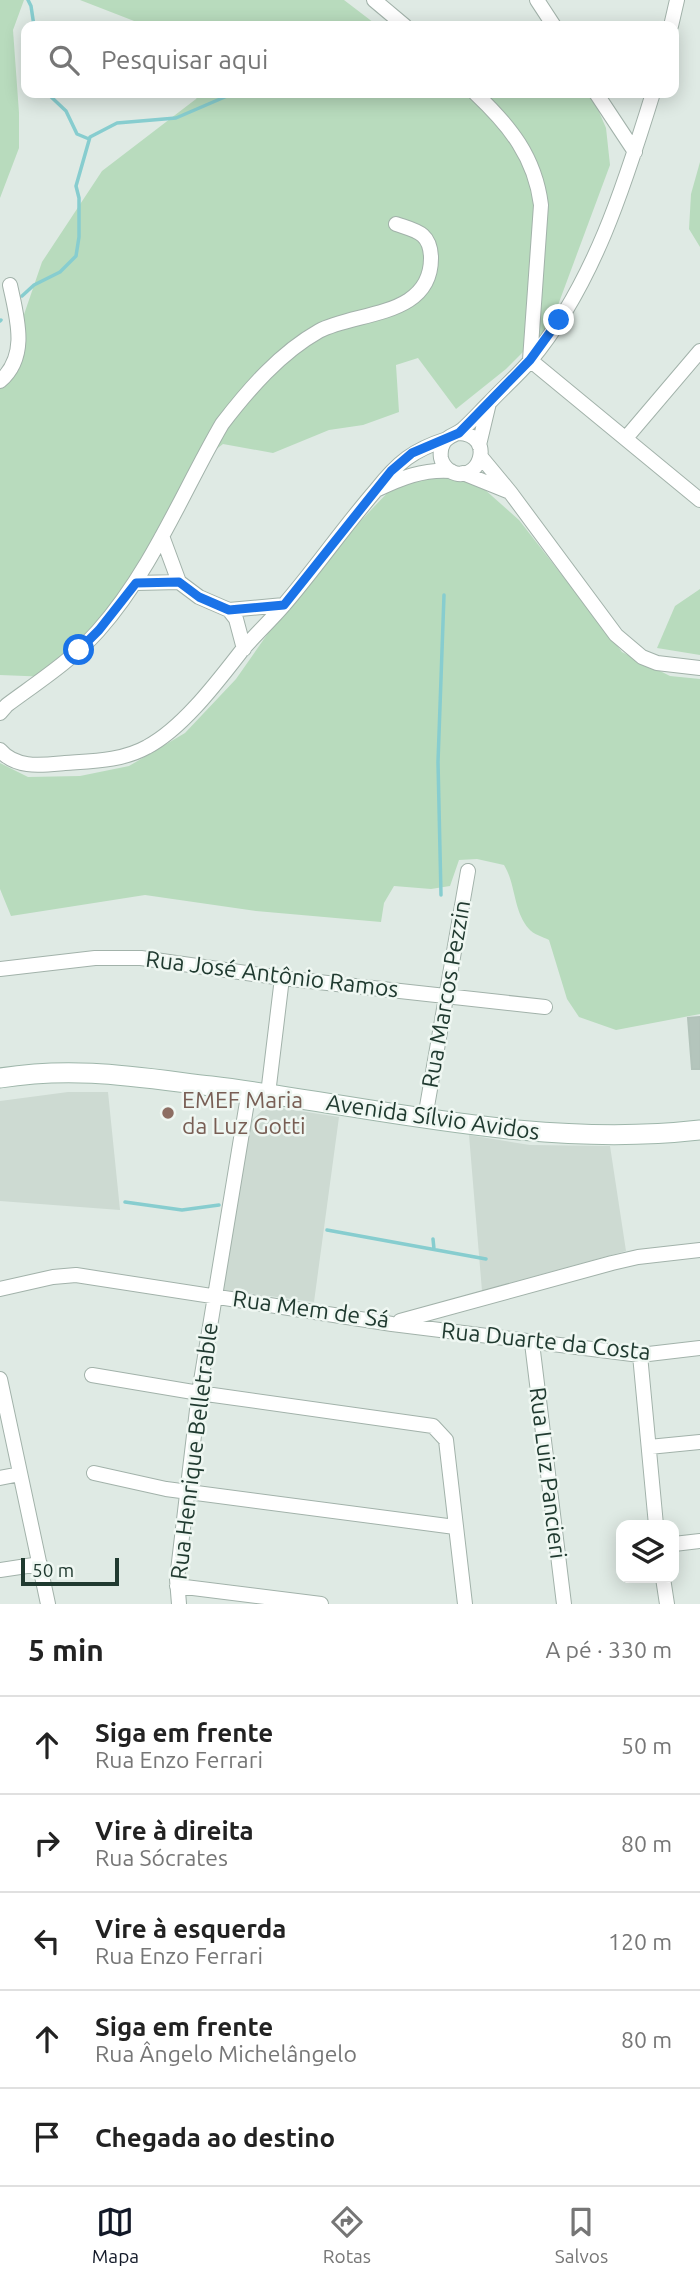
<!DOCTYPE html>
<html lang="pt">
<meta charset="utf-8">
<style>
:root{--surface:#fff;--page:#f2f2f2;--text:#222;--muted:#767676;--line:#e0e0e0;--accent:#111827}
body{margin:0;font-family:Ubuntu,sans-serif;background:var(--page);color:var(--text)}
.controls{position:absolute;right:21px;bottom:21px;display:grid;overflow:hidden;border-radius:14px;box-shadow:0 4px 18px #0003}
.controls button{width:63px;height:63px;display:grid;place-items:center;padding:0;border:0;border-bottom:2px solid var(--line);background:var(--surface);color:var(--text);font:35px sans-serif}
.scale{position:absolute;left:21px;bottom:18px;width:98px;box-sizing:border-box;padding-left:7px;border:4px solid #203a30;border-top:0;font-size:19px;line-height:24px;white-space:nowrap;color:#203a30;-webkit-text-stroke:5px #eff7f2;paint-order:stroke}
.stop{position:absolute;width:21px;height:21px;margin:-16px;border:5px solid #1a73e8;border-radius:50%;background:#fff}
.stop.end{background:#1a73e8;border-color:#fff;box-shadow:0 2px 7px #0008}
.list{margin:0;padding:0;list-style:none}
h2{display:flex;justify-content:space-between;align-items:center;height:91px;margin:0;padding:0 28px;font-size:30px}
h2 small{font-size:23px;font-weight:400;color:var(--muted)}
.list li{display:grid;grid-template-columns:46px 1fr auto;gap:21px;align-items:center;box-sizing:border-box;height:98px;padding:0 28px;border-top:2px solid var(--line)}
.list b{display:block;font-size:26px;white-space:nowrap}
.list p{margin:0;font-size:23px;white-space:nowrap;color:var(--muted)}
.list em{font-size:23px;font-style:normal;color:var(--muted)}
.icon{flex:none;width:38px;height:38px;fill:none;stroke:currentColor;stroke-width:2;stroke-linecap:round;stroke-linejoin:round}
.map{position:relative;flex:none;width:700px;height:1604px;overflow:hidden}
.search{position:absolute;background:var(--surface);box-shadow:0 4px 18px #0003;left:21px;right:21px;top:21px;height:77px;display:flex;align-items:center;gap:18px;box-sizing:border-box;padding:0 24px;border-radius:14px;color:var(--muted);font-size:26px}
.sheet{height:581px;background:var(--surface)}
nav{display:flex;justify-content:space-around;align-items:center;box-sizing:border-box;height:98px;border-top:2px solid var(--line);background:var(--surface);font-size:19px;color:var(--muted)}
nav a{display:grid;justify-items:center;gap:4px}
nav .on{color:var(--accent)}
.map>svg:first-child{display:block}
.built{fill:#cddad2}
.green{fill:#b8dbbd}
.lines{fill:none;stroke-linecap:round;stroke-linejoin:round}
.stream{stroke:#87cdcf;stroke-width:3.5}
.building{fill:#b4c5bc;stroke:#b2c3ba;stroke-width:2}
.street-casing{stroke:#a2b2aa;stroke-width:16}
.secondary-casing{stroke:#9eb6aa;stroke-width:21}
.street{stroke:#fff;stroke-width:14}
.secondary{stroke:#fff;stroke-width:19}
.route{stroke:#1a73e8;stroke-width:9}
.education-dot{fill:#8d6e63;stroke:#eff7f2;stroke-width:2.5}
.labels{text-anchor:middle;stroke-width:5;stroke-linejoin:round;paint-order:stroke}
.street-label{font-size:23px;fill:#203a30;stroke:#eff7f2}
.education-label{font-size:23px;fill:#785e54;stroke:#eff7f2;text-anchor:start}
</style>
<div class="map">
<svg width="700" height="1604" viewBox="0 0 700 1604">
<rect width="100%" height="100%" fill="#dfeae4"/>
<path class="built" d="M68,1092H108L120,1210L0,1201V1101Z
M267,1106L339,1117L314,1302L223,1290L250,1122Z
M469,1135L530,1145L610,1146L626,1251L482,1291Z"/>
<path class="green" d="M0,0H24L13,30L19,113V148L0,198Z
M80,0H344L378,26H147Z
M200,93H456L460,98L467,93H591L606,128L610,165L551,324L506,369L456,409L418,358L396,365L399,412L363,425L329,430L273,453L223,444L197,464L125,608L50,677L0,675V372L6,367L42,262L102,171L196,99Z
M700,162V247L689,229L691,194Z
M433,474L474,480L519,520L622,652L670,676L700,679V1014L616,1030L579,1017L567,999L549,940C543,937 533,934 529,929C513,911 516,884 504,865L477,859L459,860L450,886L431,889L394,886L384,903L381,922L256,911L145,895L11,916L0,889V763L28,777L80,776L129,766L185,733L236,679L308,576L391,489Z
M700,589V655L657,648L675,606Z"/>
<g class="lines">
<path class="stream" d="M28,0L31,6L34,26
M47,93L66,111L77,134L89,139
M22,296L34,285L60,272L76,256L79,237V198L76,186L90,137L117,123L176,118L234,93
M0,321L1,320
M441,895L438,762L444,595
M125,1202L182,1210L219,1205
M327,1230L486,1259
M433,1239L434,1249"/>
</g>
<path class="building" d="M700,1017V1069H692L688,1018Z"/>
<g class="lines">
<defs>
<path id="street" d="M374,0L405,26
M537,0L554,26
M671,26L677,0
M475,93C510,126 535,157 541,205L530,360L700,500
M596,93L635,152
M0,381C29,356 17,318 10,285
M489,403C502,389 517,376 530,361C593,286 625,184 653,93
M459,433C497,435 479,487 450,471C446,468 442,463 441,458C440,452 441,447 444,442C449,435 456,435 462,430C471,422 480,412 489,403L479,445
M626,438L700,351
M447,439C413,450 398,462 376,490C401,478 423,469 451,471
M463,473L510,492L481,457
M510,492L616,635L642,657L657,663L700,668
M179,582L199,597L229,610
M136,583L179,582L162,536
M244,649L236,619L229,610L284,605
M0,713L7,705C38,682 72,660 98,631C152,570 182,493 222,424C249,389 280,353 319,331C356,311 432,318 431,257C430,232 416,231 396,224
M0,750C16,769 42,765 65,763C92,761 122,761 147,747C183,728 218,681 243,649C256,634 270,621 283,606C315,569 343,528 376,490
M0,969L95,958H141L282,978L545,1007
M268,1094L282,978
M425,1118L468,871
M0,1289L53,1277L76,1275L392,1324L640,1355L700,1348
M400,1321L612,1263L638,1257L700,1250
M532,1343L564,1604
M640,1355L656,1525
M92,1375L199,1393L433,1426L446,1440L465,1604
M0,1379L48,1604
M649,1447L700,1442
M94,1473L166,1489L455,1527
M0,1478L20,1474
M674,1544L700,1541
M0,1570L40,1564
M663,1578L667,1604
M177,1586L321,1604
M179,1604L177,1579L199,1393L249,1090"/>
<path id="secondary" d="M0,1078C76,1066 136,1077 211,1086C373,1106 535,1149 700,1130"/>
</defs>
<use href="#street" class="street-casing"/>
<use href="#secondary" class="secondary-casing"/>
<use href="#street" class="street"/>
<use href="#secondary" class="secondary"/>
</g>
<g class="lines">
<path class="route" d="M79,650L99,630L136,583L179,582L199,597L229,610L284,605L391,471L412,453L459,433L530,360L559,320"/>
</g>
<circle class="education-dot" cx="168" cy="1113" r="7"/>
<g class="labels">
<g class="street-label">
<text transform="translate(272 974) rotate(7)" y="8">Rua José Antônio Ramos</text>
<text transform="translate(446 994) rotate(-80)" y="8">Rua Marcos Pezzin</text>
<text transform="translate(433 1117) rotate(8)" y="8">Avenida Sílvio Avidos</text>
<text transform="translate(311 1309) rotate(8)" y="8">Rua Mem de Sá</text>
<text transform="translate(546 1341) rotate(6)" y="8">Rua Duarte da Costa</text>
<text transform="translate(194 1451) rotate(-83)" y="8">Rua Henrique Belletrable</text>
<text transform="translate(548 1473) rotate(83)" y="8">Rua Luiz Pancieri</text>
</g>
<g class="education-label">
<text x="182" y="1108">EMEF Maria<tspan x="182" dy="26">da Luz Gotti</tspan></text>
</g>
</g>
</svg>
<div class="controls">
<button><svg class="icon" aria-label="layers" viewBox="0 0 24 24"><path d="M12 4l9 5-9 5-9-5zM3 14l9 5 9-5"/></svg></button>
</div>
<div class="scale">50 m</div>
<div class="stop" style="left:79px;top:650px"></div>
<div class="stop end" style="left:559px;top:320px"></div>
<div class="search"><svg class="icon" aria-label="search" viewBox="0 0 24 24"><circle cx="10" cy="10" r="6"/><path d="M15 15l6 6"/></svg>Pesquisar aqui</div>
</div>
<section class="sheet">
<h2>5 min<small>A pé · 330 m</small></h2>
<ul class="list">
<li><svg class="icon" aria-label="ahead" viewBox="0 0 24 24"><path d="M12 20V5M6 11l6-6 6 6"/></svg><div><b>Siga em frente</b><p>Rua Enzo Ferrari</p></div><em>50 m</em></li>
<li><svg class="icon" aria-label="right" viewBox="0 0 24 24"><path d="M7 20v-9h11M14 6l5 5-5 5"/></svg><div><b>Vire à direita</b><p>Rua Sócrates</p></div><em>80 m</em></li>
<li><svg class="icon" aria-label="left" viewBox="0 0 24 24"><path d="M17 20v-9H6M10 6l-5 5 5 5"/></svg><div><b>Vire à esquerda</b><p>Rua Enzo Ferrari</p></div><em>120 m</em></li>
<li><svg class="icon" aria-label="ahead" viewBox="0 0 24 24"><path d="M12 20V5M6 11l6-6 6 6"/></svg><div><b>Siga em frente</b><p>Rua Ângelo Michelângelo</p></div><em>80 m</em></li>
<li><svg class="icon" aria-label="arrive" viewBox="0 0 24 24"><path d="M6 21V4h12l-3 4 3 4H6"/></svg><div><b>Chegada ao destino</b></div></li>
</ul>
</section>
<nav>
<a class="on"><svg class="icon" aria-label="map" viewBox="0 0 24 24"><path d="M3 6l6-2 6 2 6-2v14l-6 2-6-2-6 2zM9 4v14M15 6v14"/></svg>Mapa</a>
<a><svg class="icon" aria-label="directions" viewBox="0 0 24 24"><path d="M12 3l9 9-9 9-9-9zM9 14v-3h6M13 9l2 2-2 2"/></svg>Rotas</a>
<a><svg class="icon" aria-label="saved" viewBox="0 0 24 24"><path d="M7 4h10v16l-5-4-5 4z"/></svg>Salvos</a>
</nav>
